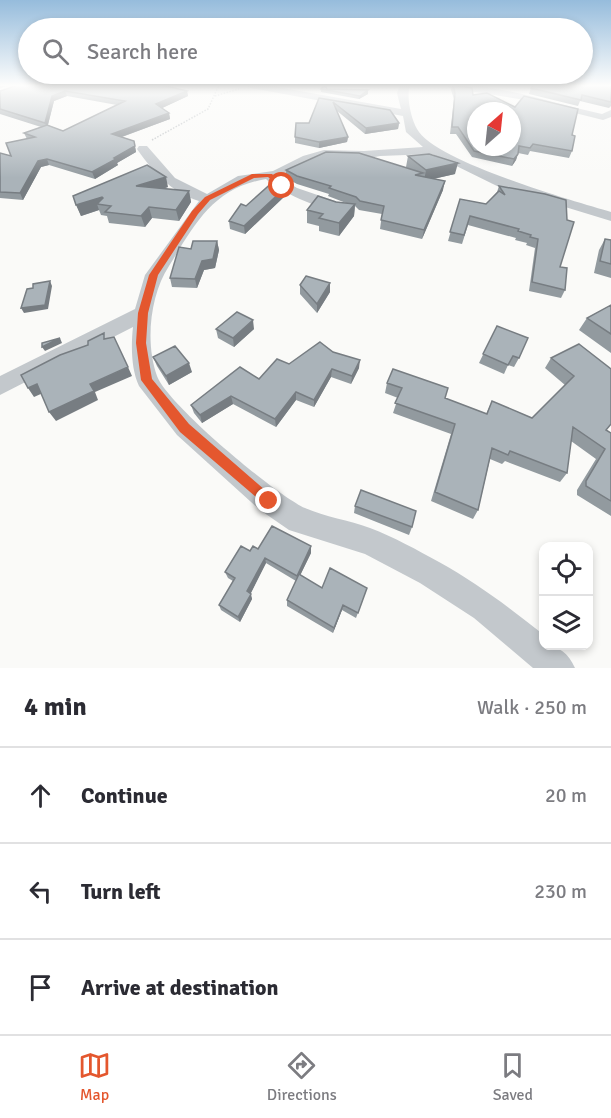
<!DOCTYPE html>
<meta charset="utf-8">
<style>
:root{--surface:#fff;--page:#f7f7f7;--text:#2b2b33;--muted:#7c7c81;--line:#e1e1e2;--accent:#e4572e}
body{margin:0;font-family:Signika,sans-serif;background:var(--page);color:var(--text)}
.controls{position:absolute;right:18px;bottom:18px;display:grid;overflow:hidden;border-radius:12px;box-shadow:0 3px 9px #0003}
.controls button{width:54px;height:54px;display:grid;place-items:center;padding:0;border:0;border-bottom:2px solid var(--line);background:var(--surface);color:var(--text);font:30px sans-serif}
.compass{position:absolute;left:467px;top:102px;width:54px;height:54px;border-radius:50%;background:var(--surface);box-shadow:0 3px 9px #0003;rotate:27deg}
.stop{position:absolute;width:18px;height:18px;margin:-14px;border:4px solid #e4572e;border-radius:50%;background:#fff}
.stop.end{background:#e4572e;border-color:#fff;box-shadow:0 2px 6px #0008}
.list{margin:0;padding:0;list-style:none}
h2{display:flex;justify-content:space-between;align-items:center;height:78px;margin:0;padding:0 24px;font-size:26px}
h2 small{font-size:20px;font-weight:400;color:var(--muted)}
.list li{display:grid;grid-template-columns:39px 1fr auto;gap:18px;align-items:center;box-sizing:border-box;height:96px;padding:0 24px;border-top:2px solid var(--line)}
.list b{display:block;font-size:22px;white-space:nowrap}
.list em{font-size:20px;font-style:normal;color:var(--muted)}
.icon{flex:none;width:33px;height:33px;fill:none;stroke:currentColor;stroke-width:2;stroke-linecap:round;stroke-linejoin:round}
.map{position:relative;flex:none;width:611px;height:668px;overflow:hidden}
.search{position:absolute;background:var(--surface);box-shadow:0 3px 9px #0003;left:18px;right:18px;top:18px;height:66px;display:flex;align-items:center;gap:15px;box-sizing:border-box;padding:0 21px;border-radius:33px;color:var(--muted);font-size:22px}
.sheet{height:366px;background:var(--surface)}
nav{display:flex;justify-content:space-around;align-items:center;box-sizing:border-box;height:84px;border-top:2px solid var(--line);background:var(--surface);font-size:16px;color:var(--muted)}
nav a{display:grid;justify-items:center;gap:3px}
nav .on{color:var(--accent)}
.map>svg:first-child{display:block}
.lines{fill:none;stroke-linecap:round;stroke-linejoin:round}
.path{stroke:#bbbfc2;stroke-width:1.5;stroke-dasharray:1.5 1.5;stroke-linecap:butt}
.minor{fill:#c3c8cc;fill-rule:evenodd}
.wall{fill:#929a9f;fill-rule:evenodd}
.shaded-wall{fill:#777d82}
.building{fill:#aab3b9;stroke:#777d82;stroke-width:1.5;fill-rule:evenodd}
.route{fill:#e4572e}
</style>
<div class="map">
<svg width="611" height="668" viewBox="0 0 611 668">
<rect width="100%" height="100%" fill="#fafaf8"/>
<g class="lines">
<path class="path" d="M215,96L239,89
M152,140L208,109L219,85"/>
<path class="minor" d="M246,85H266L401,109L397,93L400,85H410C406,97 411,118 417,129C434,161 573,201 611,212V221L497,186L432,154L380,156L364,159L325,158L279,177L297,188L344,204L346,207L344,210C328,214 278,191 266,179C213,188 195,224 169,266C150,295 145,343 157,376C167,404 276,495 305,508C325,517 349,520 370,528C394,537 417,550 439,562C477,583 510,608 544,635V646C560,646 568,653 575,668H533L474,618L420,583L365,554L289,530L260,510L177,435L139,386C131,369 131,345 133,327L0,395V376L135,309L145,275L199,201C171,192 153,172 137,149L139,146H147L175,178L207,194L238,176L273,171L303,156L324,150L364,151L423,147L406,132L403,116L251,88Z
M445,85C499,83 550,103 602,114L611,110V117L603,120L519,99L450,88Z"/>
</g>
<path class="wall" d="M452,85L473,95L572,135V151L569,158L530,151L528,155L518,153L516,160L512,166L472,157L456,134H450L454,99L451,90Z
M532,85H611V106L609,108L580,101L578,106L529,94L531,88L533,85Z
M321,89L368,94L359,99L321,92Z
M0,91H187L188,96L162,108L169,113L170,119L122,137L134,141L136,152L117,163L118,165L95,179L49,165L41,167L23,200L0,198V153L11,156L27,139L24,133L41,127L0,114ZM67,96L117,105L63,131L48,125L54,101Z
M319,98L399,123L398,129L365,134L336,110L348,137L347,142L319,148L295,143V137L309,123Z
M408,156L455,174L433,179L443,190L422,239L380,229L382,214L359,210L355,206L354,216L339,236L319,231V226L307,223V210L336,202L346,203L328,196L329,194L297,184L286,178V170L409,169L406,167Z
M499,186L560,267L565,290L561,298L529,291L535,248L526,245L527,243L515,240L516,238L468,225L462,244L448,241L460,199L486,204L497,192Z
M168,187L163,189L189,191L191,202L179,221L152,218L145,227L109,223L107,216L101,215L99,210L81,216L73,196Z
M286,187V195L245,234L230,229L229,221Z
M605,239L611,240V278L594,273L599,250Z
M217,241L219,250L215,268L204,270L197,288L172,287L170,278L191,249Z
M300,285L330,292L317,313L300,294Z
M611,305V353L579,330L587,318Z
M497,326L519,358L514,367L508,365L504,374L479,363Z
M216,329H254L234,347L218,338Z
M579,344L606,430L611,433V516L577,495V490L596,459L571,441L567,473L560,482L505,461L502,464L490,459L478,510L473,519L431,501L451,434L393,413L398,398L385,393L387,383L445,398L486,414L492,401L532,418L565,385L545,368L551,358Z
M333,352L359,368L351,384L331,377L314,407L296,400L276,427L233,404L202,423L194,413L191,405L259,379L289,364Z
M153,357L192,372L169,385L157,366Z
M355,506L412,527L409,535L354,513Z
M311,546V553L300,575L322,588H367L356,618L342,610L333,633L287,606V600L296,581L266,563L250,594L252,599L240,622L221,610L219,605L233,581L228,578L225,572L250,551L258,549Z"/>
<path class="shaded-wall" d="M0,85H11L0,88Z
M368,90V94L359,99L360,96Z
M65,91L67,96L54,101L47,128L45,123L52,96Z
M187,91L188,96L158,110L156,104Z
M169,113L170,119L113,140L112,134Z
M399,123L398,129L365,134L366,128Z
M348,137L347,142L319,148V142Z
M134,141L136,152L117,163L118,165L95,179L92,172L114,158Z
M518,154L516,160L512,166L514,159Z
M47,159L49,165L41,167L23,200L20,193L38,161Z
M458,163L455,174L424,181L426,170Z
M166,177L168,187L139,197L136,186Z
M445,181L443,190L422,239L424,230Z
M286,187V195L245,234L244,226Z
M189,191L191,202L179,221L176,210Z
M102,197L104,205L97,204L99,210L81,216L76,205Z
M355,204L354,216L339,236V223Z
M149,207L152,218L145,227L141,216Z
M217,241L219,250L215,268L204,270L197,288L195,279L202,261Z
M50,281L52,286L48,309L24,313L21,308Z
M330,283V292L317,313V304Z
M253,320L254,329L234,347L233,338Z
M60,338L62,343L45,351L42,347Z
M360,360L359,368L351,384L352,376Z
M189,363L192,372L169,385L166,376Z
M128,367L132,376L95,392L98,400L56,421L49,412L90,384Z
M332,369L331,377L314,407V400Z
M37,384L43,393L34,397L28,388Z
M296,392V400L276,427L275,419Z
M231,396L233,404L202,423L200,415Z
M311,546V553L297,582V576Z
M265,558L266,563L249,597L247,591Z
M251,594L252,599L240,622L238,617Z
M343,605L342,610L333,633L334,628Z"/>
<path class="building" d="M18,85H162L187,91L156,104L169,113L112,134L134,141L135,146L114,158L116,159L92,172L47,159L38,161L20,193L0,192V153L11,156L6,143L35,137L24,133L47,125L63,131L125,101L65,91L52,96L45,123L0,109V91Z
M325,85L327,89L368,90L360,96L321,89Z
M453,85L472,88L473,95L487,93L515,107L524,96L578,109L572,135L575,136L572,151L533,144L530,148L519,146L518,154L514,159L474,151L458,127H452L455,93ZM476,111H512V147H476Z
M534,85H611V102L582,95L581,100L531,88Z
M319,98L390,110L399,123L366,128L333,102L348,137L319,142L295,137L296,123H309Z
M326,152L359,153L423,173L415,175L445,181L424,230L381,220L384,206L360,201L356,197L329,188L331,186L297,176L286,170Z
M429,154L458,163L426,170L408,156Z
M147,165L166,177L136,186L189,191L176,210L149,207L141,216L105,212L111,206L97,204L103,198L102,197L76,205L73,196Z
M274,181L286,187L244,226L229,221L241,204L246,206Z
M499,186L545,194L566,200L567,220L574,222L560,267L567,268L565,290L532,282L538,239L530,237L531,235L518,231L519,229L470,216L464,235L450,232L460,199L486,204L499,191L505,195Z
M318,196L336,202L355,204L339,223L319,218L323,214L307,210Z
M605,239L611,240V264L600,261Z
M193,241H217L213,259L202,261L195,279L170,278L179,247L191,249Z
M306,276L330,283L317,304L300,285Z
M50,281L45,305L21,308L27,289L33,288V284Z
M611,305V334L587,318Z
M237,312L253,320L233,338L216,329Z
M497,326L528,338L519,358L513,356L508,365L483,354Z
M104,333V339L114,337L128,367L90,384L94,391L49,412L37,384L28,388L21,375L60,355L88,345V341Z
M60,338L42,347V343Z
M320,342L333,352L360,360L352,376L332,369L314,400L296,392L275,419L231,396L200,415L191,405L240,367L259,379L277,359L289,364Z
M579,344L611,369V424L606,430L611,433V501L586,486V481L605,449L573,427L567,473L510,451L508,455L492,448L478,510L435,492L455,424L395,403L402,388L387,383L393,369L448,388L445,398L487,414L492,401L532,418L574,376L551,358Z
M175,346L189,363L166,376L153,357Z
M361,490L416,511L412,527L355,506Z
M272,526L311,546L297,576L265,558L247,591L251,594L238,617L219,605L235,578L225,572L241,546L250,551L253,546L258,549Z
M330,568L367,588L358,613L343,605L334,628L287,600L299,574L322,588Z"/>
<linearGradient id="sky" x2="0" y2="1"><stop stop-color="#96bcdc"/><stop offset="0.48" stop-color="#fdfdfc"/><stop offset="1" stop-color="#fdfdfc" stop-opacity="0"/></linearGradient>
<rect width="611" height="178" fill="url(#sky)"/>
<path class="route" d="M252,174H272L285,186L280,187L268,177L254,178L210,200L198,214L158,275L148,313L146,343L152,379L189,424L273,497L275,501L273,506L269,508L180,432L141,380L136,343L138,313L149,275L192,211L205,197Z"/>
</svg>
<div class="controls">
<button><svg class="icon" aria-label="locate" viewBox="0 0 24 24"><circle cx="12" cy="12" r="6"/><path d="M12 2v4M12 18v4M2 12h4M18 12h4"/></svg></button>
<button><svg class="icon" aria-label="layers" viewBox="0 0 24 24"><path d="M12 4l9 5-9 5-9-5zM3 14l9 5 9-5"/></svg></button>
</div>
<svg class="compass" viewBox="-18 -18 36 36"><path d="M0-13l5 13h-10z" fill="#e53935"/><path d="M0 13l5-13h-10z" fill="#7c7c81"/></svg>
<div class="stop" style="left:282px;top:186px"></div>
<div class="stop end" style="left:269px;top:501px"></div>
<div class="search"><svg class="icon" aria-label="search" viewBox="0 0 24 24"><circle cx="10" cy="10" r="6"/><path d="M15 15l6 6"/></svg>Search here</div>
</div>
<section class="sheet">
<h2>4 min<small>Walk · 250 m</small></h2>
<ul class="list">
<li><svg class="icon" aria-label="ahead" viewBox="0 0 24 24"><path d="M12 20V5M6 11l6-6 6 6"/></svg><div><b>Continue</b></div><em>20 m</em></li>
<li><svg class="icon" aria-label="left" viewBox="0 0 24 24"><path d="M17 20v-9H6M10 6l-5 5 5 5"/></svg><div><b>Turn left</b></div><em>230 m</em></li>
<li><svg class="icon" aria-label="arrive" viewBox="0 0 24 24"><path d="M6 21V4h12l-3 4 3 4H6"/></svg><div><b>Arrive at destination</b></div></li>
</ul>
</section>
<nav>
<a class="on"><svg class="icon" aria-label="map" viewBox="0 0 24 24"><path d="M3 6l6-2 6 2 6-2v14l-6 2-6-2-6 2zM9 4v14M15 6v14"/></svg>Map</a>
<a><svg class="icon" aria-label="directions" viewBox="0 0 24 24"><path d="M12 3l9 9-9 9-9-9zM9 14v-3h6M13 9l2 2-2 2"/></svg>Directions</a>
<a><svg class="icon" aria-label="saved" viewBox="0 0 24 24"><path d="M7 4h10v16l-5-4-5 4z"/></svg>Saved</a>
</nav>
